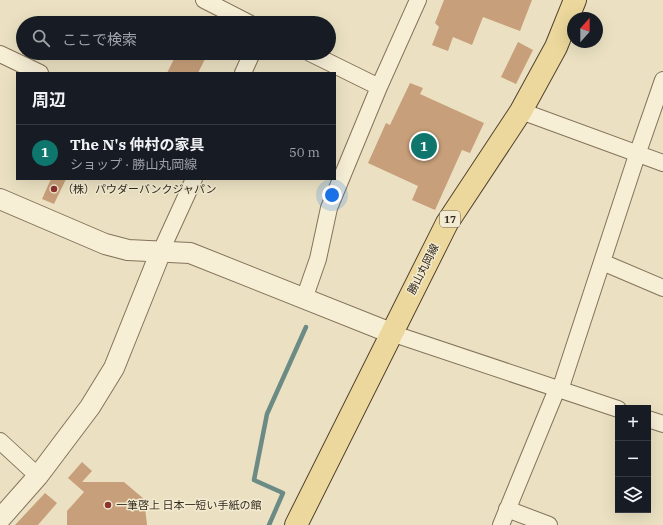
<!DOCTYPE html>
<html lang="ja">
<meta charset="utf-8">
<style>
:root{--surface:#171b24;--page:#242831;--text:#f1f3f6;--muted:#9ea1a6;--line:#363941;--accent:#0f766e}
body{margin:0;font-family:"IBM Plex Serif","Noto Sans JP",serif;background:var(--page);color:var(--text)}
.controls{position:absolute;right:12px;bottom:12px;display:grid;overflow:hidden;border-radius:0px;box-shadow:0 4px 16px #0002}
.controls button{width:36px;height:36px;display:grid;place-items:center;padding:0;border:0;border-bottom:1px solid var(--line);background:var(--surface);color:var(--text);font:20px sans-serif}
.compass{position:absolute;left:567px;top:12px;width:36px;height:36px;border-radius:50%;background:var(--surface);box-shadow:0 4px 16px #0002;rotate:21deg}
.you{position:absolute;left:332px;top:195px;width:14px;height:14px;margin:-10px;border:3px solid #fff;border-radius:50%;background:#1a73e8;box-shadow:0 0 0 6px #1a73e833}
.badge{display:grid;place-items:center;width:26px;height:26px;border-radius:50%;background:var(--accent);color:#fff;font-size:13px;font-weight:700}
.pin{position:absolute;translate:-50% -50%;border:2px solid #fff;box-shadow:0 1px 4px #0006}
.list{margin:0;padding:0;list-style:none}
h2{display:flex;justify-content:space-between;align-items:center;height:52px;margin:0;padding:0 16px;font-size:17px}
h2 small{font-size:13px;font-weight:400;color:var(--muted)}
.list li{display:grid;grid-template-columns:26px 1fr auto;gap:12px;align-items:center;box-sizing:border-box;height:56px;padding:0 16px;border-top:1px solid var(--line)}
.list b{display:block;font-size:15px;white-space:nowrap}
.list p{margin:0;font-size:13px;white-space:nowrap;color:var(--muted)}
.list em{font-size:13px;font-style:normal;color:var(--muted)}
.icon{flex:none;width:22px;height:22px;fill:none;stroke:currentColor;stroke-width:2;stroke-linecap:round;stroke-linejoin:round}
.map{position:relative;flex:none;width:663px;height:525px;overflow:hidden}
.search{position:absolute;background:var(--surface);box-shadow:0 4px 16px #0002;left:16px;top:16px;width:320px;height:44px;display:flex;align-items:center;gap:10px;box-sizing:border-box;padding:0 14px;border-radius:22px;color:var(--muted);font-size:15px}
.panel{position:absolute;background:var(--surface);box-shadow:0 4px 16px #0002;left:16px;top:72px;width:320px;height:108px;border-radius:0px}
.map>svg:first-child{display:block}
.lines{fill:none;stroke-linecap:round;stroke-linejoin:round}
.stream{stroke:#6c8b85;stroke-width:4.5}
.building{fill:#c79f7a}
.minor-casing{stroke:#84735a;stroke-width:18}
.tertiary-casing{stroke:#84735a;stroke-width:22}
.primary-casing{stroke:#51412f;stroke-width:24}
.minor{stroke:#f6eed5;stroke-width:16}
.tertiary{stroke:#f6eed5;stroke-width:20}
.primary{stroke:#ecd89c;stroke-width:22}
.poi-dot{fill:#8f332e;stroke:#f3ebd1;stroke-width:1.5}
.labels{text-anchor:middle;stroke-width:3;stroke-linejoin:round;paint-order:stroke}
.shield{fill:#f3ebd1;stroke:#6d6454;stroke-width:1}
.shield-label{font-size:10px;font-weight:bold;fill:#342a1e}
.poi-label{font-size:11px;fill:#342a1e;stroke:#f3ebd1;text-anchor:start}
.street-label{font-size:11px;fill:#342a1e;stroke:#f3ebd1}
</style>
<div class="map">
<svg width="663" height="525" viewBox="0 0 663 525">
<rect width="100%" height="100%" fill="#ebe1c2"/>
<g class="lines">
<path class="stream" d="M269,525L283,493L254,480L267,414L306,327"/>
</g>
<path class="building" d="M444,0H532L520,31L483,17L472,45L453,37L448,51L432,45L439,27L435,23Z
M518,42L533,50L516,84L501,77Z
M177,53H208L198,73H167Z
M410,83L423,88L420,94L484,123L470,153L462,150L435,210L412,200L418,186L368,163L386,123L390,125Z
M51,179H66L54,204L42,199Z
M82,462L92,471L82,482H124L144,499L147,525H67V511L84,492L68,478Z
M45,493L57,503L38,525H15Z"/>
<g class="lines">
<defs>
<path id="minor" d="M204,0L249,23
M310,53L379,87
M0,54L40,73
M243,73L252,53
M521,111L663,163
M161,251L194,179
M602,262L663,288
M304,299L318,259L329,208L379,87L418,0
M391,333L618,409
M560,390L637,155L663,80
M648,419L663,424
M0,441L38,476
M507,509L549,525
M501,525L557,389"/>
<path id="tertiary" d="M0,199L105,244L128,250L190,253L391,333
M0,519L38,476L90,407L114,368L161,251"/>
<path id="primary" d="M296,525L447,223L521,111L556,47L575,0"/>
</defs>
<use href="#minor" class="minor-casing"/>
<use href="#tertiary" class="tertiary-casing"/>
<use href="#primary" class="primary-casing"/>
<use href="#minor" class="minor"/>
<use href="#tertiary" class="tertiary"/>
<use href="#primary" class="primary"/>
</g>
<g class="poi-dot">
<circle cx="54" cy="189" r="4"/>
<circle cx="108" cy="505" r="4"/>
</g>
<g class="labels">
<rect class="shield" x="440" y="211" width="20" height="16" rx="3"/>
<g class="shield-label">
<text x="450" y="223">17</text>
</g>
<g class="poi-label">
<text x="62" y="193">（株）パウダーバンクジャパン</text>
<text x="116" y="509">一筆啓上 日本一短い手紙の館</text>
</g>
<g class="street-label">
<text transform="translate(423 269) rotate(-63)" y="4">勝山丸岡線</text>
</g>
</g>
</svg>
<div class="controls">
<button>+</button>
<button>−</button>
<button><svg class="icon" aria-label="layers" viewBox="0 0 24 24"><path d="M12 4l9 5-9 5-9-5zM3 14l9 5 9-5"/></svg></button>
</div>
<svg class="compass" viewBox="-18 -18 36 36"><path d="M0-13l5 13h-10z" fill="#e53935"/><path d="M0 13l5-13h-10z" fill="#9ea1a6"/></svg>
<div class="you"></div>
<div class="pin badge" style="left:424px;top:146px">1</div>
<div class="search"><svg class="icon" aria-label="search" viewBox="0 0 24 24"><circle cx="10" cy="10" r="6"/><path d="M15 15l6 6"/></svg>ここで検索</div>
<section class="panel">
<h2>周辺<small></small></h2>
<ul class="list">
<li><span class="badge">1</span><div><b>The N's 仲村の家具</b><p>ショップ · 勝山丸岡線</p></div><em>50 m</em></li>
</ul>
</section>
</div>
